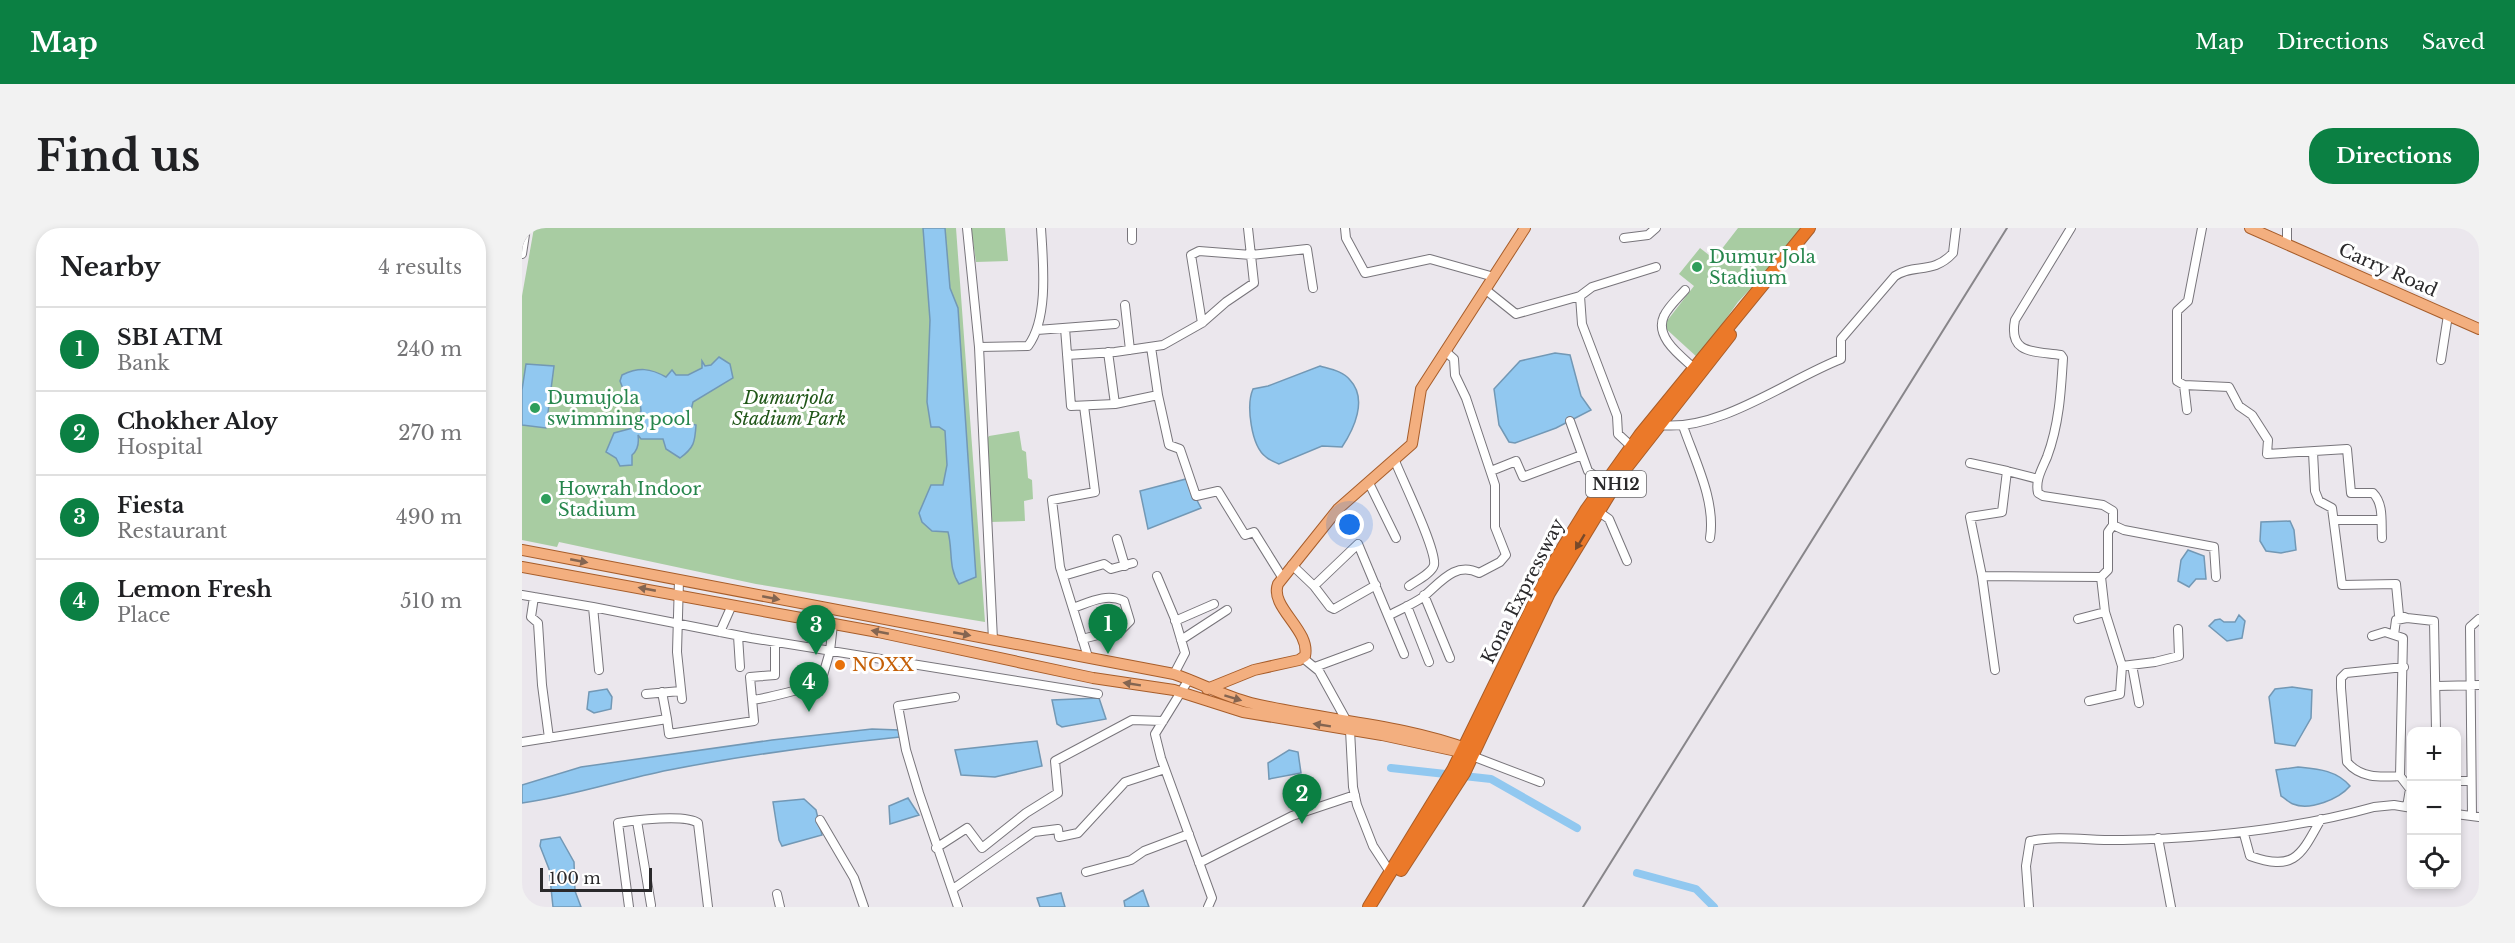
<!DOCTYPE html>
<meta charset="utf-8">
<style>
:root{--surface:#fff;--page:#f2f2f2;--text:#202124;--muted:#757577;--line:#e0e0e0;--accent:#0b8043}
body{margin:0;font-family:"Libre Baskerville",serif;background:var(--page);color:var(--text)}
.controls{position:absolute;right:18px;bottom:18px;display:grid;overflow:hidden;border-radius:12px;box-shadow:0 3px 9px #0003}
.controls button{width:54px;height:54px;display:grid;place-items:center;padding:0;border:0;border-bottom:2px solid var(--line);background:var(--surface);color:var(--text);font:30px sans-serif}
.scale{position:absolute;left:18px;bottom:15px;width:112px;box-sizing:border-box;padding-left:6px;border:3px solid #2a292b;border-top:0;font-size:16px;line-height:21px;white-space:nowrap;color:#2a292b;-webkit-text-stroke:4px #fff;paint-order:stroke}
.you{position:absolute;left:828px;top:297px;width:21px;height:21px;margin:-15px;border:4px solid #fff;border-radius:50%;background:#1a73e8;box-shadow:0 0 0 9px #1a73e833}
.badge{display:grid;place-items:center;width:39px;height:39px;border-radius:50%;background:var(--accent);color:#fff;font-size:20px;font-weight:700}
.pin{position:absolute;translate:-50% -50px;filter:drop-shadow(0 2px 3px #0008)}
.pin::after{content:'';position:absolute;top:32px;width:21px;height:18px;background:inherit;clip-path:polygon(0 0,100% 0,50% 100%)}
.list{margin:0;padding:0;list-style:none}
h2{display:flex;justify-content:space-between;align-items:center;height:78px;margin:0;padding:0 24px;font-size:26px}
h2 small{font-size:20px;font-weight:400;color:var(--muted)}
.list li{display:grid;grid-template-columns:39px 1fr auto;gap:18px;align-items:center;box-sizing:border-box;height:84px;padding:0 24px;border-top:2px solid var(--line)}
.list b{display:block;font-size:22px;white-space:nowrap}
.list p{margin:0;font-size:20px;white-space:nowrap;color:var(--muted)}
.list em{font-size:20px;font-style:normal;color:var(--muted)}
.icon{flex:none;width:33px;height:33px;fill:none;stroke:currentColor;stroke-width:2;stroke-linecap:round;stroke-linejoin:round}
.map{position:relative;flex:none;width:1957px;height:679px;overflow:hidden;border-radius:24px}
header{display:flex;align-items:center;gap:36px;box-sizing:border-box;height:84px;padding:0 30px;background:var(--accent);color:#fff}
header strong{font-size:28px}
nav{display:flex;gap:33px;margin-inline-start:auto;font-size:21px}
.intro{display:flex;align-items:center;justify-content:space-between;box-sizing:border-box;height:144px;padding:0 36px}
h1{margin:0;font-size:42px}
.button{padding:15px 27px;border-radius:24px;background:var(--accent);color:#fff;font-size:21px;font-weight:700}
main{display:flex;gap:36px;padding:0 36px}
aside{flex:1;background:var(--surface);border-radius:24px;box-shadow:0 3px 9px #0003}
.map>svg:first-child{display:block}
.green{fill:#a8cca2}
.water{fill:#91c8f0;stroke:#7298b5;stroke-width:1.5}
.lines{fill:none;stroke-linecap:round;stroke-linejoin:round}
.canal{stroke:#91c8f0;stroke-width:8}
.minor-casing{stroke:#78757b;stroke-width:10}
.major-casing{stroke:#a75d2a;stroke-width:12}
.highway-casing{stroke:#a75d2a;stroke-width:14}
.minor{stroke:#fff;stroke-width:8}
.major{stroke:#f3af7f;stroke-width:10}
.highway{stroke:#eb7929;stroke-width:12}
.rail{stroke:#88868a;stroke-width:2}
.oneway{fill:#77492a}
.oneway2{fill:#846551}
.leisure-dot{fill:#2e9e5b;stroke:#fff;stroke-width:2}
.food-dot{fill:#e8710a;stroke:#fff;stroke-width:2}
.labels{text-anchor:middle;stroke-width:6;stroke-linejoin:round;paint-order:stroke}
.shield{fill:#fff;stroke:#6a696b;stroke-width:1.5}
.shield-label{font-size:16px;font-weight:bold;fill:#2a292b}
.leisure-label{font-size:18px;fill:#27864d;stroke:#fff;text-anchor:start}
.street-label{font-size:18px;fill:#2a292b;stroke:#fff}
.park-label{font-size:18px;font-style:italic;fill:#205618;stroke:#fff}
.food-label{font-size:18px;fill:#c56008;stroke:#fff;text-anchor:start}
</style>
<header>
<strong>Map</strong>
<nav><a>Map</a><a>Directions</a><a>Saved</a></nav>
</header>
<div class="intro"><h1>Find us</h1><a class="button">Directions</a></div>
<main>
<aside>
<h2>Nearby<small>4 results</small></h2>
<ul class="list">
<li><span class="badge">1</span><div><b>SBI ATM</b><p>Bank</p></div><em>240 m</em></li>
<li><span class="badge">2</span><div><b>Chokher Aloy</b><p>Hospital</p></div><em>270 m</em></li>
<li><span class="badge">3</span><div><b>Fiesta</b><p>Restaurant</p></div><em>490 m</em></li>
<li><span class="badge">4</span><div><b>Lemon Fresh</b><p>Place</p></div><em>510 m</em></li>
</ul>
</aside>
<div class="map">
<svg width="1957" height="679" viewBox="0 0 1957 679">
<rect width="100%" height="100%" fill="#ebe7ed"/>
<path class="green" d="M12,0H434L463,394L234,356L37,314L35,319L0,312V68Z
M449,0H483L486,33L454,34Z
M1216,0H1285L1216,74L1176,130L1141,98L1172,58L1157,46L1178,20L1192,31Z
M497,203L500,222L504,224L506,250L510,252L511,271L502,273L503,293L468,294L463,214L467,208Z"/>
<path class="water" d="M401,0H423L428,60L436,80L454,349L437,356C426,340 431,322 426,304L410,303L400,294L397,285L409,257H421L425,237L423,203L417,199H409L405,174L408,92Z
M1033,125L1048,127L1059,168L1069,182L1034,200L993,215L987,214L977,197L972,161L998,133Z
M197,129L208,136L211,150L171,174L166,195L174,197C173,214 172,220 158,230L144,221L141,211H119L116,207C117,214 116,222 110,227V237L98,238L94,230L84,224L92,205L111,200V194L119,183L118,173L105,171L98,153L100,147C117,139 128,140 144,149L150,142L154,147H166L180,140V133L183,138L189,137Z
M4,136L32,138L24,200L0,197V162Z
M798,138C808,141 821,143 828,152C846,171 832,201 820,219L800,218L757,236C753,234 747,232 744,229C729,218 724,177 731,161L746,158Z
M664,251L679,280L626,301L618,263Z
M1768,293L1772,302L1774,322L1759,325L1744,323L1738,313L1739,294Z
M1666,322L1682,328L1684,351H1674L1667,359L1656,353L1659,332Z
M1717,387L1723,393L1720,410L1705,413L1687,398L1693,392L1698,391L1702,394H1713Z
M1770,459L1790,462L1789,490L1773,518L1753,515L1747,469L1753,461Z
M85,461L90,469L89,481L72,485L65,481L67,464Z
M577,470L584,491L540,499L535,496L530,472Z
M350,501L377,502L378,509C301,517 223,527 147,542C97,552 50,568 0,575V557L59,539L250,512Z
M515,513L520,538L473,549L439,547L433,522Z
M767,522L776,524L779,545L747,551L746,535Z
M1776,539C1796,541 1814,542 1828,558C1817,571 1788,583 1771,576C1767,575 1763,570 1759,568L1754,542Z
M386,570L397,587L368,596L367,578Z
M282,571L294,582L300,607L260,618L257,612L251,574Z
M38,609L52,634L53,663L59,679H31L27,641L18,618L19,612Z
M621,662L627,679H603L602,673Z
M539,665L543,679H518L515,670Z"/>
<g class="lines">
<path class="canal" d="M869,540L969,551L1055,600
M1115,645L1174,661L1192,679"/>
<defs>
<path id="minor" d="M445,0L457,119L471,412
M610,0V12
M823,0L824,10L843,45L908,31L972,49
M1549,0L1493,92C1486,127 1513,123 1539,127L1541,130C1539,164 1537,197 1525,229C1520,241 1513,252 1516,265L1521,268L1581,277L1591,283V297L1602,302L1692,319L1694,349
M1680,0L1666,73L1655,83V153L1662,157L1707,159L1717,178L1730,187L1746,212L1745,226L1825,221L1829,265H1851C1862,276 1859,294 1860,310
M1765,0V14
M1102,10L1126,7L1134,0
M0,26L4,0
M964,62L994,86L1058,68L1070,59L1134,39
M1163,62C1157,69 1146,79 1142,88C1132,109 1159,128 1172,140
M1058,68L1060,96L1095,188L1096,206L1110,219
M603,77L608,122
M680,95L669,27L677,23L729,27L785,21L791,60
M543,100L549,178L593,176L586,124
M515,102L593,96
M457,119L506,118C527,90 521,34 519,0
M545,127L593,124L641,117L680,95L704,74L732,55L726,0
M1919,132L1926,87
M1662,157L1665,182
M636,167L647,217L658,221L674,268L696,263L723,307L732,304L760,349
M593,176L636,167L629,119
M562,178L573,264L530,272L538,339L566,429
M1048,193L1066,243L1083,255
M1138,197C1197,204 1265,152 1319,131V111L1373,48C1392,35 1411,47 1431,25L1434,0
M1161,198C1173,233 1194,273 1188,310
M1791,224L1793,263L1797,273L1810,280L1820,357L1874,356L1877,387L1885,390L1874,392L1872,407
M873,233C880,251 915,322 912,337C910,345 894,353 887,358
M1448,235L1485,243
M969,243L994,233L1001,249L1060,227
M847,255L874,310
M1077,284L1087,291L1105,333
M1812,292H1859
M595,311L603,338
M770,337L792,358L836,316L882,426
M541,348L582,336L589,341L611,335
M635,348L653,391L663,425L652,446
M1460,348L1448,289L1480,284L1485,243L1516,251
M157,352L155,424L160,471
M792,358L808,379L812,381L854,357
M0,367L71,379
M902,367L928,430
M12,369L9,389L16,395L20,457L27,510
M885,378L907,434
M551,380C568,374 584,365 602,373L608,393L600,401L560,411
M1583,384L1600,438L1633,434L1657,428L1656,401
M868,387C879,381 891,376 901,369C918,355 933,333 957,345L978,334L984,327L973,299V257L944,170L933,147L932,131L923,123
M1885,390L1912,393L1914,503
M1556,391L1583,384L1579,349L1586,342V304L1591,297
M653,393L692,376
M198,404L210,377
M216,408L218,439
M1850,408L1863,404L1881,410L1878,548L1888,561L1885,579
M659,412L705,382
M781,430L797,443L823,490L828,502L831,559L835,577L851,618L868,644
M1610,437L1617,475
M793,439L847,419
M77,442L71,379L229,410L576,466
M1473,442L1460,348L1579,349
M667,451L633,506L639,530L690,670L686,679
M1915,458L1957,457
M140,464L145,491
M124,466L159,463
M433,469L376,478L384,522L397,565L436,679
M230,472C241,471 291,459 299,454L308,423L311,396
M1567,473L1598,466L1600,438
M0,514L145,491L147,506L232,493L228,449L253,447V414
M950,528L1018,554
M1878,548C1859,549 1839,551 1825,534L1819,460V450L1824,445L1882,439
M1934,553H1948
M1934,586L1957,589
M1950,588L1948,399L1957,391
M298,592L332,650L342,679
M115,593L129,677
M1722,606L1728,628C1773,644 1779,627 1799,591
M1636,610L1649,679
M414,620L445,600L460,620L504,585L536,565L533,533L610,492L641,493
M677,635L770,588L833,567
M564,644L609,632L622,623L667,606
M431,661L512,604L536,601L537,609L556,605L603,554L643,541
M255,666L258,679
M107,679L96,595C112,592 164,586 176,595L186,679
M1507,679L1504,638L1508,613C1538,607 1570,613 1601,612C1685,610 1770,602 1852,579L1872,577L1890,580"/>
<path id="major" d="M1728,0L1957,101
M0,322L652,446C678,455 702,468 729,475C803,493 877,495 949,522
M0,339L356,404L571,450L652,462L721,484L860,507L939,524
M685,461L732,442L777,432L783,428C789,402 747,379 756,356L816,281L890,216L899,161L1003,0"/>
<path id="highway" d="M879,642L942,545L1027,365L1100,245L1208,107
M847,679L931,542L1033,333L1065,281L1118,207L1287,0"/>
</defs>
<use href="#minor" class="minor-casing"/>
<use href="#major" class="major-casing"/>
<use href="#highway" class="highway-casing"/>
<use href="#minor" class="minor"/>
<use href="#major" class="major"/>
<use href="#highway" class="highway"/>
<path class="rail" d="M1061,679L1485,0"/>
</g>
<defs><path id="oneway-solid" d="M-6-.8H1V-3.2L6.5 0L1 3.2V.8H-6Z" transform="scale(1.5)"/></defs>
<use class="oneway" href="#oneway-solid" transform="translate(1058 314) rotate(121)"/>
<g class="oneway2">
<use href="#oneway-solid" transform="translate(57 333) rotate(11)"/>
<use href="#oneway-solid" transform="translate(125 361) rotate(-169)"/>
<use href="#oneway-solid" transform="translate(249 370) rotate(11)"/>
<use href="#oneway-solid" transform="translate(358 404) rotate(-169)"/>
<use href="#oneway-solid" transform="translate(440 406) rotate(11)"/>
<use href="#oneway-solid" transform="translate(610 456) rotate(-171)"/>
<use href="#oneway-solid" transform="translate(711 470) rotate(17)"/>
<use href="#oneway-solid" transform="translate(800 497) rotate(-171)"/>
</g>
<g class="leisure-dot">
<circle cx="1175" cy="39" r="6"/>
<circle cx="13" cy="180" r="6"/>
<circle cx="24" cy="271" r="6"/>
</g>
<circle class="food-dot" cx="318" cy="437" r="6"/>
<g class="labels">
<rect class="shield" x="1064" y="243" width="60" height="26" rx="4.5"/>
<g class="shield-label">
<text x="1094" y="262">NH12</text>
</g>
<g class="leisure-label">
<text x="1187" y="35">Dumur Jola<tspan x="1187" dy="21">Stadium</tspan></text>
<text x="25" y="176">Dumujola<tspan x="25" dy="21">swimming pool</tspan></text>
<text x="36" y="267">Howrah Indoor<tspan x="36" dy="21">Stadium</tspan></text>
</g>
<g class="street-label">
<text transform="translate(1866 42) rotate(24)" y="6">Carry Road</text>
<text transform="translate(1001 363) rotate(-63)" y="6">Kona Expressway</text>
</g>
<g class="park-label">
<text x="267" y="176">Dumurjola<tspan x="267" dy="21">Stadium Park</tspan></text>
</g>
<g class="food-label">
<text x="330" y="443">NOXX</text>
</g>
</g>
</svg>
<div class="controls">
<button>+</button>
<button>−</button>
<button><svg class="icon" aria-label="locate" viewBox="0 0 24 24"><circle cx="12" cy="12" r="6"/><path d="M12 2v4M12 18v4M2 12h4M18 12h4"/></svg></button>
</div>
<div class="scale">100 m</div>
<div class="you"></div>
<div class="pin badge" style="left:586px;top:426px">1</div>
<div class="pin badge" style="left:780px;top:596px">2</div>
<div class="pin badge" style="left:294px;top:427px">3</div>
<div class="pin badge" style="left:287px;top:484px">4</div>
</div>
</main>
